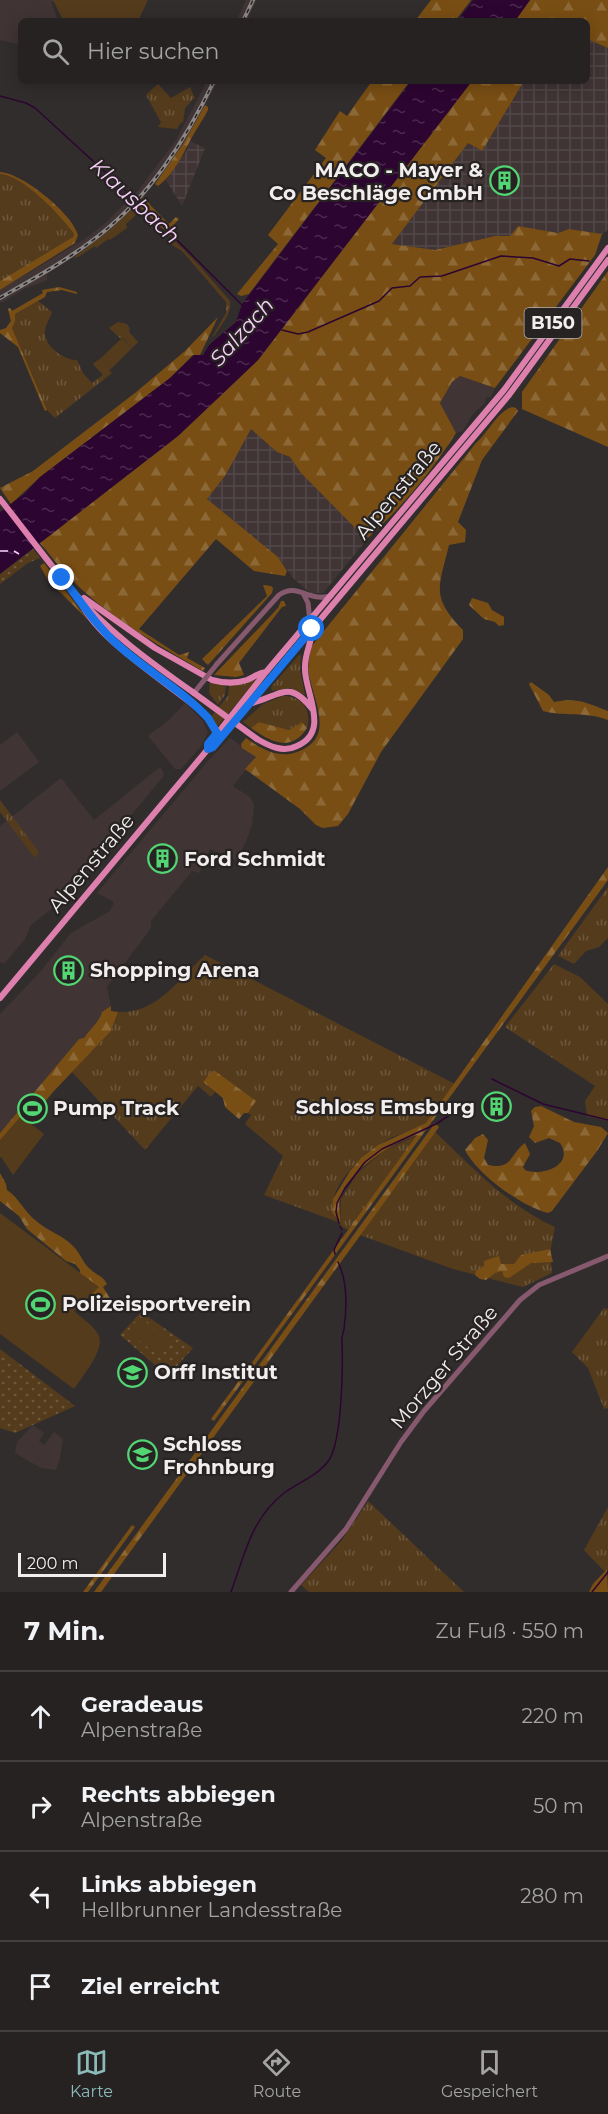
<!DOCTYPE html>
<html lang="de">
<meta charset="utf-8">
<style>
:root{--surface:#262222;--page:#322f2f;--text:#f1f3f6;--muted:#a4a4a5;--line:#423f40;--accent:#8bbbb9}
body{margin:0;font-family:Montserrat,sans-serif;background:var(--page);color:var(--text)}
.scale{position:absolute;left:18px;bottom:15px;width:148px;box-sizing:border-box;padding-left:6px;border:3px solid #f2eeee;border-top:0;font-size:16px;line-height:21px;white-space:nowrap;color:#f2eeee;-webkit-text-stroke:4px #282323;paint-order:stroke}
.stop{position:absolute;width:18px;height:18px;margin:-14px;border:4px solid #1a73e8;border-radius:50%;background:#fff}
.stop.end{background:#1a73e8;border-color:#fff;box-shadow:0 2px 6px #0008}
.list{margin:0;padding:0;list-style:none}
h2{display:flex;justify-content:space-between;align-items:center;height:78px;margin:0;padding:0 24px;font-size:26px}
h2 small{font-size:20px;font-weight:400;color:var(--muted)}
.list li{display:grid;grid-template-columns:39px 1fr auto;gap:18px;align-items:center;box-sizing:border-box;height:90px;padding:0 24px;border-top:2px solid var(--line)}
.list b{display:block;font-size:22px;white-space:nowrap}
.list p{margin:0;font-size:20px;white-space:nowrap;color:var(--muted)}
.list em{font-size:20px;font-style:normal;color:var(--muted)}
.icon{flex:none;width:33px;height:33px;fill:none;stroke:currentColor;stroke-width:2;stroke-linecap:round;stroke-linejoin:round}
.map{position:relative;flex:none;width:608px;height:1592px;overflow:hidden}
.search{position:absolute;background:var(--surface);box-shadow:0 3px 15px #0003;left:18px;right:18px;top:18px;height:66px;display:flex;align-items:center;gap:15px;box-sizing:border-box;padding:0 21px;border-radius:9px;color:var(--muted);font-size:22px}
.sheet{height:438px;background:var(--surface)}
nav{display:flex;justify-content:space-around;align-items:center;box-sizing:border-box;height:84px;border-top:2px solid var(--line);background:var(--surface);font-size:16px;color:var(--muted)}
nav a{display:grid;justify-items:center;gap:3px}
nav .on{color:var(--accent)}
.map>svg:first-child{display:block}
.built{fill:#403435}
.industrial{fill:url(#industrial-grid)}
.grass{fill:url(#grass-tufts)}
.forest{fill:url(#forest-firs)}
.park{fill:url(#park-dots)}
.garden{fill:#543b1c}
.water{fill:url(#water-ripples)}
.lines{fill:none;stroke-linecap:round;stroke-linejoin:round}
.stream{stroke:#2d0531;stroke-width:1.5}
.ferry{stroke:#fad1fd;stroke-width:1.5;stroke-dasharray:8 6;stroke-linecap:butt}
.minor{stroke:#87596e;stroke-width:5}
.major{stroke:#de80ae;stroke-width:6}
.rail-casing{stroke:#8b8787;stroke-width:4}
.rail{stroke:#282323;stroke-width:1.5;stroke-dasharray:4.5;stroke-linecap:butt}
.minor-bridge{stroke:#87596e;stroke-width:5}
.major-bridge{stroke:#de80ae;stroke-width:6}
.route{stroke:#1a73e8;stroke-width:8}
.labels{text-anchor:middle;stroke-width:4.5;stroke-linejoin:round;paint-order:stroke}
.shield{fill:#282323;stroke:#b5b1b1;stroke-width:1.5}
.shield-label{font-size:18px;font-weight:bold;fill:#f2eeee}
.poi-label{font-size:20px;font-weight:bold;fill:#f2eeee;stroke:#282323;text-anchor:start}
.street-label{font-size:20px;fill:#f2eeee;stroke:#282323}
.water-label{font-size:21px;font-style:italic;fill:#fad1fd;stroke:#282323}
</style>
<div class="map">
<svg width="608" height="1592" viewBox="0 0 608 1592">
<defs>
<pattern id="industrial-grid" width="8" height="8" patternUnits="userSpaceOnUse" patternTransform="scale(1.5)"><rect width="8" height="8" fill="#403435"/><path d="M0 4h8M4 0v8" fill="none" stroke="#534849"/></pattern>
<pattern id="grass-tufts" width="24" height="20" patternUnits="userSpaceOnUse" patternTransform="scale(1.5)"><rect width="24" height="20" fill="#543b1c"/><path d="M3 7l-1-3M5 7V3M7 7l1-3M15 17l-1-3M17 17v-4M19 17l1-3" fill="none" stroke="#6d583d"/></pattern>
<pattern id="forest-firs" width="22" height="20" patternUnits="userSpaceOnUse" patternTransform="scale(1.5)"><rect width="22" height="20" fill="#794e14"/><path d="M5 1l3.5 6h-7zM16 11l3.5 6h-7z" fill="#8c6836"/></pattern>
<pattern id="park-dots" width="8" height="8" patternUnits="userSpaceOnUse" patternTransform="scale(1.5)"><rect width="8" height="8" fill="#543b1c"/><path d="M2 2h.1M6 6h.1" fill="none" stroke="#6d583d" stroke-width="1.8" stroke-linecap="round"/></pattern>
<pattern id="water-ripples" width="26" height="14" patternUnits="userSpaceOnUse" patternTransform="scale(1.5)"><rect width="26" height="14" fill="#2d0531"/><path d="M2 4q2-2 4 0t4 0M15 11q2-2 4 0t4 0" fill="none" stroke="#4c2a4f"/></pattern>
</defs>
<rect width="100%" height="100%" fill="#322d2d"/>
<path class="built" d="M0,0H53L54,2H51L58,21H21V45L0,40Z
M246,0H257L247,21H236Z
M207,81H218L184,144L144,197L111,229L89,247L47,274V280L24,289L3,302H0V290L83,240L102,226L137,192L176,140Z
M460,376L495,388L491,397H487L484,404L472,415L463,431L456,433L440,403L452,382Z
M185,703L203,721L208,732L202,745L181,769H175L148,736L170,719Z
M17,732L39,762L0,791V745Z
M230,738L256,757L233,786L250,797L254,805L252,825L246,842L236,860L210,849L199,873L192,871L151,921V928L107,987L111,1006L102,1012L100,1020L89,1030L84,1038L78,1040L0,1133V1014L40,972L71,933L110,911L114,902L97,893L208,761Z
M160,767L164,773L163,777L94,860L72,877L54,907L31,925L25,939L4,964L2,962L0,963V826L61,778L94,820Z
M33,1425L44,1433L39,1441L44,1445L54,1432L63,1439L60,1459L56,1470L41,1468L15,1453L17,1442Z"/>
<path class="industrial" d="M587,39L608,48V230L602,234L569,229L558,233L518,226L510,236H495L435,250L392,244L468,143L482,151L524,81H587Z
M190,141L205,148L182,206L166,180L187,150Z
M251,428L277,452L290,457L301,473L363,536L369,537L323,593H310L293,578L278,557L207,499L225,476Z"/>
<path class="grass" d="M158,84L171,98L190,87L195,99H193L185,108L183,123L181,122L177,129L158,127L161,122L146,95Z
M0,174C23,175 61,216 74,234L73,237L0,281Z
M134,206L139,212L126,224L127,228L110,240L108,239L96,248L95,246L78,257L73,258L111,229Z
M172,238L197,263L230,301C233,313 220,326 214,336L212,337L226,313V302L182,251L169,243Z
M38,301L52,312C50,318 46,324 45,330C43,346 64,360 77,360L83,373L92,383L103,375L93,364L101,358L111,369L109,370L112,373L55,418L47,410L12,328L15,314Z
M118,322L127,324L130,329L129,332L138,342L132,348L123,338L121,339L109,328Z
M299,655H301L300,670L305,695L290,688L272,691L271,687Z
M255,679L256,680L217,727L210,718L228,696L229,685Z
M210,681L226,685L225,695L218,705L209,693Z
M283,696C302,696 312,710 307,728L302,722L289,730L259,722L251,728L243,722L263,704Z
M0,800L39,852L35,858L0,812Z
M608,887V938L599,947L586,951L574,964L558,956Z
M205,955L455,1084C446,1096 438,1112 427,1122C420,1129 398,1134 389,1139C365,1151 317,1193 338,1222L264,1195L283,1156L245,1124L251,1115L248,1113L256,1101L203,1082L215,1092L211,1097L198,1086L145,1150L72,1072L111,1031L118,1012C157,1014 179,979 205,955Z
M554,964L580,977L608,1004V1121L587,1116L585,1101L595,1086L505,1027Z
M434,1131C471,1166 508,1206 555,1227L550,1253L552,1273L523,1287L453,1269L360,1235Z
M418,1135L349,1230L340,1226L341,1199L357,1174L383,1151Z
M604,1308L608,1309V1408L604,1409L588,1368L572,1352Z
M368,1501L464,1592H309L301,1585L342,1540Z
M608,1507V1570L604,1571L584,1550Z"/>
<path class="forest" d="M431,0H471L455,21H415Z
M530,0H608V48L587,39V21H515Z
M372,81H410L249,294L241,296L237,294L278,244L268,235L326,158L315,150L340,111L347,116Z
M472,81H524L482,151L468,143L392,244L435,250L495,236H510L518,226L558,233L569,229L602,234L595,255L495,388L460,376L452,382L440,403L456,433C431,472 403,506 369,537L363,536L301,473L290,457L277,452L251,429L225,476L207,499L278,557L287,571L285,576L254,571L216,539L139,629L179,655L189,652L187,658L205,668L203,671C155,643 105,615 67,575C57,565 49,553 40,543L178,436L258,360Z
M205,105L208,107V110C203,120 196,129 191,139C182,156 174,174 158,186L155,184L183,144Z
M0,172C22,173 72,213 78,235L75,243L0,290V281L73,237L74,234C61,216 23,175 0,174Z
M129,189L140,200L144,197L152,207L169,224L176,217L179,219L169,230L178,239L176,241L125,193Z
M608,271V447L522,409V392Z
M59,287L77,292V294L62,290L47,292L45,297L15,314V321L12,328L47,410L45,411L18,347L0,333V330L6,328L11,321L8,309L10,308L12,311L43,293L42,290Z
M218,317L200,355H193L170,378L40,477L11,504L0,488L33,471L135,393L185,351Z
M512,407L516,408L518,411L482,460L458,522L466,530L465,542L449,545C439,587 430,596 463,630V639L381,752L348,814L338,826L323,828L316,825L300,809L245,769L256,757L242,748L241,744L246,738C261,749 279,759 297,752C336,738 314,702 309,675C307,665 310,656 311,647L476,443C488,433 497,412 512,407Z
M44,563L85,616L89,621L48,580L40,566Z
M263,585L271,586L273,588L272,593L208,665L202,659L267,596Z
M472,598L488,603L492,610L504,617V625L499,626L495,622L484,619L469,605Z
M281,601H284L286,606L282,607L239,663L244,675L236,677L214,675L278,608Z
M531,682L549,695L554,702C577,697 587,703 608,711V720C585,711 565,717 543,711L529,684Z
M259,722L289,730L302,722L307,728C291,753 271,742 251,728Z
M608,867V880L214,1421L211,1419L417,1135C389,1144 350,1170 340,1200C338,1208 341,1216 340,1223L332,1212L333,1199L350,1171L361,1158L378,1145L426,1123Z
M111,1006V1011L118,1012L111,1031L53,1092L0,1157V1133L79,1039L84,1038C90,1028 99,1023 102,1012Z
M212,1071H215L256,1101L248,1113H244L239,1119L225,1107L223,1098L203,1082Z
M541,1106L574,1122L601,1127L608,1133L597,1151L552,1211L548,1213C522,1207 477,1174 465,1150L475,1138L483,1134L488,1140L484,1158L488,1165C513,1170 509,1155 525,1143L530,1154L523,1167L525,1170C542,1177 575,1165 560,1143L549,1138L535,1143L529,1137L534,1126L531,1111L535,1107Z
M435,1123L439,1127L101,1592H94Z
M0,1173L6,1184L7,1190C19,1198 24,1211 35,1220C47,1231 63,1235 74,1247C80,1253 83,1263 90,1269C96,1275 103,1276 107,1284L103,1287L114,1305L105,1312L80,1279V1270L75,1264L66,1261L27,1229L19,1216L0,1201Z
M550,1249L553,1262L531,1263L509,1278L504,1277L502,1271L495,1273L486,1280L480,1279L475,1275L476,1271L484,1266V1261L499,1256L501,1264H514L521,1255Z
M132,1525L135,1527L88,1592H83Z
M607,1569L608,1592H589L593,1584Z"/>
<path class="park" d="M33,549L40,558L28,563L0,584V574Z
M141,1312L193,1348L168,1376L120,1335Z
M0,1349L75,1406L15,1433L0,1428Z"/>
<path class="garden" d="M53,0H148L138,21H66L62,18Z
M122,338L132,348L111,369L101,358Z
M21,1116L44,1134L13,1175L0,1155V1140Z
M0,1213L99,1287L74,1311C81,1318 93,1325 98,1334C107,1348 81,1378 74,1389L0,1334Z
M140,1317L170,1342L158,1356L128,1331Z"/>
<path class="water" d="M473,0H530L515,21H457Z
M411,81H472L258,360L178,436L0,574V512L24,494L40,477L170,378L194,355H203L209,345L236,322L242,304Z"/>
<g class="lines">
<path class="stream" d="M0,96L26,103L35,108L152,215L242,305
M282,330L298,334L308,332L379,301L392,288L410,286L420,277L442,276L501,256L533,258L559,266L570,259L589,261
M492,1079L543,1104L608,1120
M339,1223L336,1212L337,1203L345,1188L365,1162L382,1149L436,1124L467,1104
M340,1226L342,1230
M335,1254L334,1250L342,1233
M231,1592C245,1554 251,1519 284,1493C299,1482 318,1476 329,1460C342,1440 343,1368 342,1343C341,1338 343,1334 344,1329C347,1307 348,1282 338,1262
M592,1592L608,1572"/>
<path class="ferry" d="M0,551H14L19,554"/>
<path class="minor" d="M304,595L308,603L310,621
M217,664L279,595C298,582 306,602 331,596
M194,693L205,679
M291,1592L346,1529L401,1442L424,1411L520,1300L539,1285L608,1256"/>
<path class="major" d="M0,499C24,529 46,560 71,589C106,630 150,662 194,693
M84,598L155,648L212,680C223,683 235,684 247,680C254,677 258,673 266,672
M79,599C94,634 146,668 175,691C192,704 208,714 217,733
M252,703C282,695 289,679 313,710
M257,739C269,746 283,753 297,746C330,732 306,695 305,670C304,653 312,644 312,629
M208,749L209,744L266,672L504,390L608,248
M0,998L208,749L213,747L509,395L608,260"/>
<defs>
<path id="rail" d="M243,21L253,0
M0,298C33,279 66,261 97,237C150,196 185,141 214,81"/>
</defs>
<use href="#rail" class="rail-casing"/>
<use href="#rail" class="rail"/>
<path class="minor-bridge" d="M205,679L217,664"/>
<path class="major-bridge" d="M194,693L257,739"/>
</g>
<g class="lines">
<path class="route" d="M62,578C81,601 95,625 118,645C147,671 182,690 208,718L217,733L208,744V749L213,747L312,629"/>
</g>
<defs>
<symbol id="building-ring" viewBox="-11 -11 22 22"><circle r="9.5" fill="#282323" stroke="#52d673" stroke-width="1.5"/><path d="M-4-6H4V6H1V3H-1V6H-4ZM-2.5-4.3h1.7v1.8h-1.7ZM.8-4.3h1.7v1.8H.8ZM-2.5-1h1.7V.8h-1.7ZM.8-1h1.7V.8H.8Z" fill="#52d673"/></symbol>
<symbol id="stadium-ring" viewBox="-11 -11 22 22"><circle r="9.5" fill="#282323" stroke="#52d673" stroke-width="1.5"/><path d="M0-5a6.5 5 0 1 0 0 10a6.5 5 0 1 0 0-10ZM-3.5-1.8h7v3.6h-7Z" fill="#52d673"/></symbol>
<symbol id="university-ring" viewBox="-11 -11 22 22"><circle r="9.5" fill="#282323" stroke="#52d673" stroke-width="1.5"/><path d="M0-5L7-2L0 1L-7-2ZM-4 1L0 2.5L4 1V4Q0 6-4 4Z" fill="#52d673"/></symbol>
</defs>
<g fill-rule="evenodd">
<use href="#building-ring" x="488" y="164" width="33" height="33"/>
<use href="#building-ring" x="146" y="842" width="33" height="33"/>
<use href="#building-ring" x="52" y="954" width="33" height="33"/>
<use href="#building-ring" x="480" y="1090" width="33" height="33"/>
<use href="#stadium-ring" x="16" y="1092" width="33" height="33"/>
<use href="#stadium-ring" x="24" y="1288" width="33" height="33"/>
<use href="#university-ring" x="116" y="1356" width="33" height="33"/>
<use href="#university-ring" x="126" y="1438" width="33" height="33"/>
</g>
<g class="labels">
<rect class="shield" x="524.5" y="308" width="57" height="30" rx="4.5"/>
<g class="shield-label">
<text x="553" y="329">B150</text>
</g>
<g class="poi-label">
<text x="483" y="177" text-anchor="end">MACO - Mayer &amp;<tspan x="483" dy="23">Co Beschläge GmbH</tspan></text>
<text x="184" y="866">Ford Schmidt</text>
<text x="90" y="977">Shopping Arena</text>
<text x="475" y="1114" text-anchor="end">Schloss Emsburg</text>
<text x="53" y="1115">Pump Track</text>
<text x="62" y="1311">Polizeisportverein</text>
<text x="154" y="1379">Orff Institut</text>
<text x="163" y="1451">Schloss<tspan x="163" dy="23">Frohnburg</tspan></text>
</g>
<g class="street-label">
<text transform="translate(398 490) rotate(-50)" y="7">Alpenstraße</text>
<text transform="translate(91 863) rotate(-50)" y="7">Alpenstraße</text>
<text transform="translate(444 1367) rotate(-50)" y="7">Morzger Straße</text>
</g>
<g class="water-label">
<text transform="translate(135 201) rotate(43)" y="7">Klausbach</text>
<text transform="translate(242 332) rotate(-48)" y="7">Salzach</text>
</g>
</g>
</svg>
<div class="scale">200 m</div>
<div class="stop" style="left:312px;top:629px"></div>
<div class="stop end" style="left:62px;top:578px"></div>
<div class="search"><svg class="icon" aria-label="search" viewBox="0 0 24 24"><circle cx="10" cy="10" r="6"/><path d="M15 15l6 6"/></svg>Hier suchen</div>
</div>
<section class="sheet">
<h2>7 Min.<small>Zu Fuß · 550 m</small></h2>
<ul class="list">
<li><svg class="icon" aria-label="ahead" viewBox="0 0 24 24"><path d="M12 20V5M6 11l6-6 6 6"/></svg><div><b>Geradeaus</b><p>Alpenstraße</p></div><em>220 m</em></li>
<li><svg class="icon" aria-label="right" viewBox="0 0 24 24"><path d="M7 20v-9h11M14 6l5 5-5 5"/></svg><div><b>Rechts abbiegen</b><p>Alpenstraße</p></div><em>50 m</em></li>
<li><svg class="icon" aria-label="left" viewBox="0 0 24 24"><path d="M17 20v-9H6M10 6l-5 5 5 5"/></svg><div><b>Links abbiegen</b><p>Hellbrunner Landesstraße</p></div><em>280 m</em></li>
<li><svg class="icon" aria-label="arrive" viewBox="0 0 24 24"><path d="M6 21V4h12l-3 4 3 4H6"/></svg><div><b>Ziel erreicht</b></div></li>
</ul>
</section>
<nav>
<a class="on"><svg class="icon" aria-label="map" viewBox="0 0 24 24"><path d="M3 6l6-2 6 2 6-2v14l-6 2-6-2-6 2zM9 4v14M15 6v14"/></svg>Karte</a>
<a><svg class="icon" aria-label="directions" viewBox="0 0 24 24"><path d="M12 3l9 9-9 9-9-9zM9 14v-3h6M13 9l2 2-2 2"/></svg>Route</a>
<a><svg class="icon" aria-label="saved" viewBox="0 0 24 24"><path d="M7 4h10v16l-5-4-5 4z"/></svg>Gespeichert</a>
</nav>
